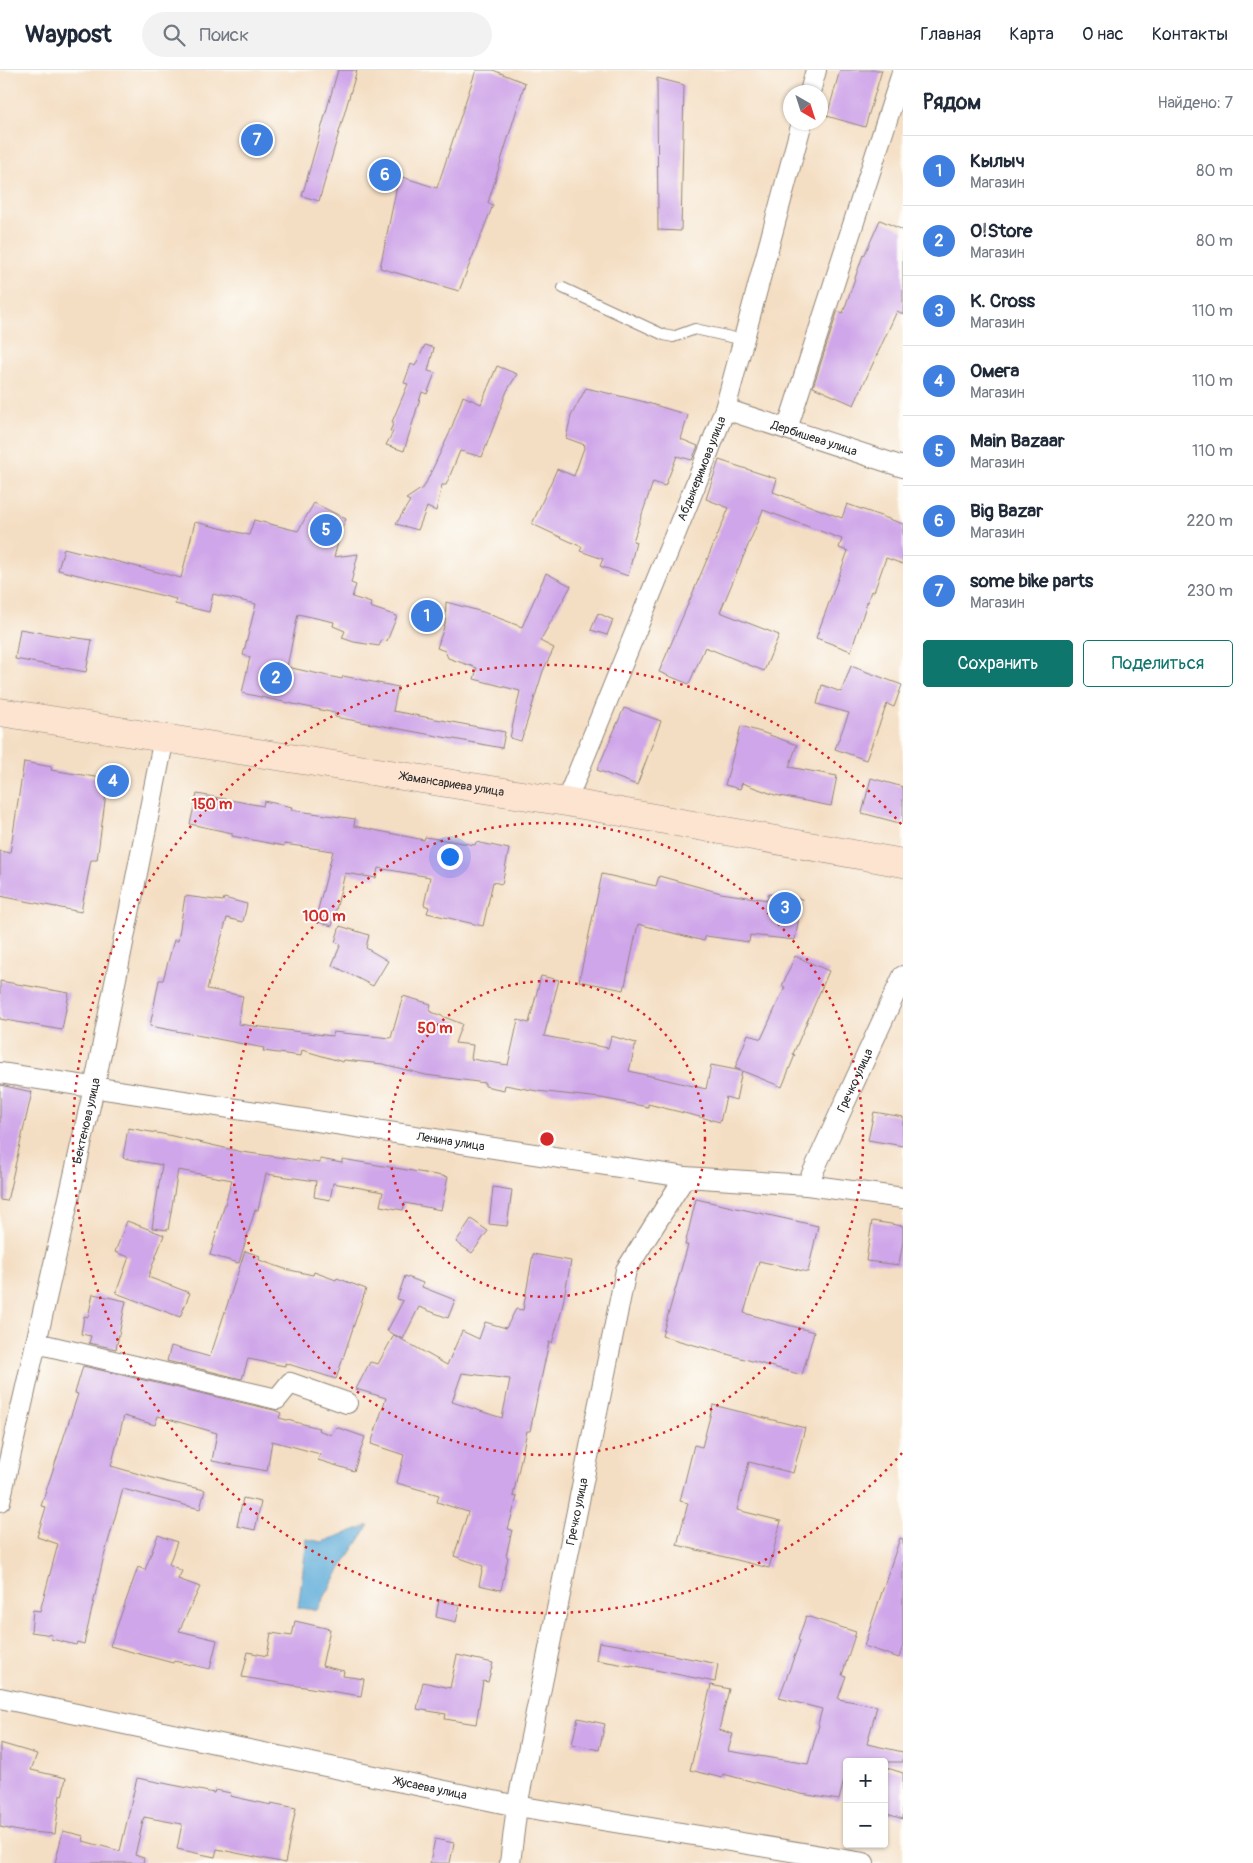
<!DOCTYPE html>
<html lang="ru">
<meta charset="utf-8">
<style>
:root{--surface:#fff;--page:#f2f2f3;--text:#1f2937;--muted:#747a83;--line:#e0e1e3;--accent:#0f766e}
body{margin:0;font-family:Pangolin,sans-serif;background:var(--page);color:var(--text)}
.controls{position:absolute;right:15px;bottom:15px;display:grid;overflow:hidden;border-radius:5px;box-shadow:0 1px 4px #0004}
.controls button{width:45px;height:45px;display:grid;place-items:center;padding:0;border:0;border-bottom:1px solid var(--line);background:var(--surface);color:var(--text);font:25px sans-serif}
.compass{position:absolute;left:783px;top:15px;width:45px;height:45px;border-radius:50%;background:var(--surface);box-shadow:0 1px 4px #0004;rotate:141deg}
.you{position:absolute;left:449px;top:786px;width:18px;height:18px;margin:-12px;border:4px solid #fff;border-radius:50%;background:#1a73e8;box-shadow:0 0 0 8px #1a73e833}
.badge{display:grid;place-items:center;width:32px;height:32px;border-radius:50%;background:var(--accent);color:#fff;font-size:16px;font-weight:700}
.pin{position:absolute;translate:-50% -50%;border:2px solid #fff;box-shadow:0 1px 5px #0006}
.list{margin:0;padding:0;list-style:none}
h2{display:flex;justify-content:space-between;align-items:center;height:65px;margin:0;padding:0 20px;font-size:21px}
h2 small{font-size:16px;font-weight:400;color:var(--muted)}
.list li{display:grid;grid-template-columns:32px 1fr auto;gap:15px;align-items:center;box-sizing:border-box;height:70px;padding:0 20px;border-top:1px solid var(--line)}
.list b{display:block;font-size:19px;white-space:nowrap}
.list p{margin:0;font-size:16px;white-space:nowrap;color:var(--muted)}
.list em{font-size:16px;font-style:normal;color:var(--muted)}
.actions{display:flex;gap:10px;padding:15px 20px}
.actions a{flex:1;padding:11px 0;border:1px solid var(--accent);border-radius:5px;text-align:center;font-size:18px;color:var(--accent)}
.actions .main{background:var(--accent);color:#fff}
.icon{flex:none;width:28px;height:28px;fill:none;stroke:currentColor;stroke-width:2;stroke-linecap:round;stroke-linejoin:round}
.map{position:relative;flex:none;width:903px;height:1793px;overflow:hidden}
header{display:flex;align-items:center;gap:30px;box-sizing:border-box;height:70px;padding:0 25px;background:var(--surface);border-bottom:1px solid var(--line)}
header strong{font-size:24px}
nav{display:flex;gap:28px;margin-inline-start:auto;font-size:18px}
.search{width:350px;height:45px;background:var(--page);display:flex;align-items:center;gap:12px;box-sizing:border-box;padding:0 18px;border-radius:28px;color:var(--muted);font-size:19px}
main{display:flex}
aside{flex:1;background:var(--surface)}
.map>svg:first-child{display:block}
.water{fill:#61adda;stroke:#466c82}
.building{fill:#cfa6e9;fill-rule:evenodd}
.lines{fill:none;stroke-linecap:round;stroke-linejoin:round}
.service-casing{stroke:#908477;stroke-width:12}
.minor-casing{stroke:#908477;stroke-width:22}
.secondary-casing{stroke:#908477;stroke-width:29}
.service{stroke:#fff;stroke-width:10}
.minor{stroke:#fff;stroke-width:20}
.secondary{stroke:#fde4d1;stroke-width:28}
.ring{fill:none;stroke:#d62828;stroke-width:2.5;stroke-dasharray:2.5 5}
.labels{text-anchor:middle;stroke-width:4;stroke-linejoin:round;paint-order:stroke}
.street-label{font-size:12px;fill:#2b2b2b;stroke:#fdfcf7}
.centre{fill:#d62828;stroke:#fdfcf7;stroke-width:2.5}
.ring-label{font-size:15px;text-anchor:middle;font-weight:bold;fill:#d62828;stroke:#fdfcf7;stroke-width:4;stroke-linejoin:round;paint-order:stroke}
</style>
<header>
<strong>Waypost</strong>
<div class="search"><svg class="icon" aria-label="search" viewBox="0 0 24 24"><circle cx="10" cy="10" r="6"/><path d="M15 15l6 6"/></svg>Поиск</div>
<nav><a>Главная</a><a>Карта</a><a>О нас</a><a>Контакты</a></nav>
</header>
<main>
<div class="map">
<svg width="903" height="1793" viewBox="0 0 903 1793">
<rect width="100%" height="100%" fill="#fdfcf7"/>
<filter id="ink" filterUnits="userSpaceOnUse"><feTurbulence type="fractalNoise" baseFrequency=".02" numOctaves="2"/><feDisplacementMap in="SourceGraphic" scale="10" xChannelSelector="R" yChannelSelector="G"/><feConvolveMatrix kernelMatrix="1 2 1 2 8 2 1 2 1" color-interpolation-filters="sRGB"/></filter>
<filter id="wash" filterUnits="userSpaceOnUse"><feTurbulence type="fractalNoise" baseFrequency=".0096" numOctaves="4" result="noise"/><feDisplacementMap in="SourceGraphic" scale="20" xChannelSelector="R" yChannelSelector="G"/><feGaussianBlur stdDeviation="1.12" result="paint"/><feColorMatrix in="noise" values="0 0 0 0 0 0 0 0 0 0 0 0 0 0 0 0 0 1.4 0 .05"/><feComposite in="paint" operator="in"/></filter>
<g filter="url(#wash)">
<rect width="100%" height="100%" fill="#f4dec3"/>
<path class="water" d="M369,1455L341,1498L317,1540L298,1538L307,1469L322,1472Z"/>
<g id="blocks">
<path class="building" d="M338,0H357L319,131L302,126Z
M476,0H493L525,13L488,133L493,135L459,221L380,198L399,106L437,118Z
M840,0H882L865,57L827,46Z
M657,8L684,15L681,161L658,160Z
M880,150L903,160V244L897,241L854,335L813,317L837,243L838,241L843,243L863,185L864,186Z
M425,275L434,278L428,301L435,303L427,324L422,322L404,381L386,375L393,362L390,361L394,352H392L408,314L404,313L411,294L415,296Z
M497,296L517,304L507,321L482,387L460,381L446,415H442L436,441L427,437L418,460L396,454L410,431L406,429L424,417L450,362L463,326L481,334Z
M586,318L641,331L688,345L681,369L698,376L692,390L677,386L665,416L653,412L633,471L636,472L628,506L600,496L603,489L580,481L582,477L532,454L557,399L574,406L585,375L566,368L571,346Z
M719,390L777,409L773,422L842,448L847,434L903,454V494L886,488L874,522L871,521L851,581L816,568L848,481L839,478L842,469L763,440L720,542L779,565L764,601L705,577L689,614L659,602L729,438L706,429Z
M314,433L346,449L342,458L334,487L358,484L351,513L356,515L352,527L371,533L370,537L397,546L387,571L382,570L379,576L354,572L342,568L345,561L333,556L334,552L298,544L287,597L342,609L343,606L398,617L393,641L505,662L502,678L335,647V643L242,623L250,587L243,585L256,534L213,524L209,542L175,534L176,529L58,500L64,478L181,508L195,452L249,465L254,450L298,461Z
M546,503L571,516L540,571L554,578L543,601L521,671L510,668L520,621L474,609L477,598L448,588L445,581L437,578L445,554L446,532L483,542L522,557Z
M598,543L613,550L607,565L591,560Z
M20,559L71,568V567L92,570L86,602L15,589Z
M851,596L902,615L894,637L887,634L866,690L835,679L849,643L817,634L822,615L841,622Z
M624,638L661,651L637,715L597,700Z
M741,656L764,663L797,675L789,697L837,706L831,736L775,725L742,713L740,719L725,715Z
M24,692L52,697L51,700L108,709L97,790H91L81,842L0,826V781L10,783Z
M871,708L903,717V754L862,743Z
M197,724L263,736L264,731L292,737L291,740L355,749L354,756L424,770L425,767L475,775L476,772L509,779L502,814L493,812L483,856L427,843L429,837L424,835L430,807L378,798L376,808L345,803L332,856L315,851L333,781L284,774V776L232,766V763L190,754Z
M602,804L656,816L659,806L721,823L768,830V824L802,829L795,870L750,865L749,872L706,866L704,871L638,854L624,920L579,911Z
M185,826L223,831L224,828L247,834L243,852L227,848L207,919L243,926L238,954L332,966L333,962L391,968L403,926L431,934L429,941L462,954L455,973L473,975L471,989L508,995L518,950L529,953L541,906L559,910L544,966L608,978L611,966L636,973L629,1001L706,1019L711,995L742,1001L736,1030L726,1027L720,1052L648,1034V1037L601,1028L537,1021L505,1015L504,1020L485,1016V1013L426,1005L383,994L344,990L343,992L302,980L301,986L263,981L264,978L150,956L159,910H163L174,870L178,871Z
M340,856L369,865L366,878L388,891L373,916L332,895L341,874L335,872Z
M795,886L829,901L793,984L795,985L782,1017L735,998L748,964L761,969L785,917L782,916Z
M0,911L69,923L62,960L0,949Z
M0,1015L32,1022L7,1131L0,1130Z
M874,1042L903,1047V1076L868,1070Z
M128,1058L168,1065L242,1082L320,1093V1089L342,1093V1089L448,1107L441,1140L405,1133L403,1140L380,1136L383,1122L333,1113L330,1130L314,1127L316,1111L266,1104L258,1140H255L239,1193L210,1185L232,1110L178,1100L168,1160L152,1158L162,1095L123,1088Z
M493,1117L512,1120L507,1156L489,1154Z
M696,1129L818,1156L808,1202L759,1191L744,1243L814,1262L802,1305L662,1266L688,1175H685Z
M471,1149L488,1161L472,1183L456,1172Z
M127,1151L164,1165L148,1207L190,1223L180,1247L116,1223L129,1187L115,1182Z
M872,1151L903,1156V1171L899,1195L866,1191Z
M245,1181L260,1186L259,1190L285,1199L313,1205L314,1202L336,1210L337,1208L366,1219L336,1309L285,1293V1296L248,1289L242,1309L167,1291L171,1276L210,1287Z
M533,1184L571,1191L561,1243L552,1273L549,1272L530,1361H527L513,1426L517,1427L508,1459L512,1460L506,1486L508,1487L501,1520L479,1515L483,1496L454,1486L468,1442L437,1432L439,1425L397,1413L404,1385L371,1374L386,1328L356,1319L370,1292L378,1294L394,1265L447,1295L462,1261L479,1269L485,1252L506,1258L516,1239L523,1240ZM462,1303L510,1309L502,1348L452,1332Z
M405,1206L423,1213L422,1217L455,1230L448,1248L419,1237L403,1269L387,1261L403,1231L397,1229Z
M93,1224L126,1231L116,1279L89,1273L91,1266L81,1264L84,1246L88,1247Z
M83,1296L274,1340L281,1343L279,1348L319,1358L318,1360L331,1365L336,1357L365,1367L354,1401L318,1390L320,1384L272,1371L267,1401L212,1391L217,1363L158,1346L155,1355L124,1346L111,1396L167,1412L205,1420L200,1439L123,1419L103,1490L84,1574L77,1572L76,1575L51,1569L52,1565L31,1562L33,1540L40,1541L58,1474L37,1467L46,1437L41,1436L78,1324L75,1323Z
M713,1335L805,1358L793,1403L749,1392L737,1440L781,1451L769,1498L677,1475L688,1433L680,1431L694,1375L702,1377Z
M243,1428L261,1432L255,1460L237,1456Z
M158,1465L177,1472L169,1494L182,1501L178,1509L200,1517L179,1561L217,1570L210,1599L174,1591L173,1593L110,1576L138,1497L145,1500Z
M900,1468L903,1469V1576L899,1588L864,1576Z
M439,1530L460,1535L456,1552L436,1547Z
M806,1546L856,1562L842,1605L846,1606L838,1629L877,1636L867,1674L903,1682V1692H847V1698L839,1730L801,1724L723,1704L722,1708L690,1700L711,1615L729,1619L719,1660L733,1664L728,1681L808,1694L819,1655L818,1654L822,1639L779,1628L800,1571L798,1570Z
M295,1551L330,1559L322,1596L344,1601L343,1606L364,1609L361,1626L242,1607L248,1582L267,1586L271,1563L292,1566Z
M599,1572L637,1578L718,1594L715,1612L631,1595V1596L596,1590Z
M457,1585L493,1593L488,1612L483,1611L476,1654L445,1649L446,1644L417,1639L423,1612L450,1618Z
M578,1648L605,1654L599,1680L572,1674Z
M0,1673L37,1684L31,1700L66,1708L62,1726L60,1725L55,1764L18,1761L0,1757Z
M884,1697L903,1703V1749L884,1743Z
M137,1708L214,1723L215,1720L231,1723L230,1726L271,1735V1733L296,1738L285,1793L217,1779L215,1787L177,1779L182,1754L144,1747L135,1785L144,1788L143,1793H55L63,1761L84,1766L83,1771L120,1781Z
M435,1769L454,1773L450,1793H430Z"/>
</g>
</g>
<g filter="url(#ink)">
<use href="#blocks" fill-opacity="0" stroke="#908477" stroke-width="1"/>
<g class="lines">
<defs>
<path id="service" d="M563,218L664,265L673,267L695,259L744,270"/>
<g id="minor">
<path d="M810,22L816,0"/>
<path id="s1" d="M725,339L903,397"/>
<path d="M787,359L903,0"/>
<path id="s2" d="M566,732L701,401L725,339L802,52"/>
<path id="s3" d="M0,1003L685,1107L807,1115L903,1128"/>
<path id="s4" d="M807,1115L903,906"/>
<path d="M36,1273L277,1329L290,1313L347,1333"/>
<path id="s5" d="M0,1431L94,1018L164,668"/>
<path id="s6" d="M0,1628L517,1736L864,1793"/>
<path id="s7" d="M510,1793L517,1736L626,1200L685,1107"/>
</g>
<g id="secondary">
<path id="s8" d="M0,642L566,732L903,793"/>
</g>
</defs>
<use href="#service" class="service-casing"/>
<use href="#minor" class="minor-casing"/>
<use href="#secondary" class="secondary-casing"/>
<use href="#service" class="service"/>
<use href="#minor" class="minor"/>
<use href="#secondary" class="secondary"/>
</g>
</g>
<g class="ring">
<circle cx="547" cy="1069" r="158"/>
<circle cx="547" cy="1069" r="316"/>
<path d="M902 1383A474 474 0 1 1 902 755"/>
</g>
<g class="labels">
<g class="street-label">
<text dy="4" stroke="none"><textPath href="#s1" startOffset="94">Дербишева улица</textPath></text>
<text dy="4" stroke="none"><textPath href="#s2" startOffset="360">Абдыкеримова улица</textPath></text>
<text dy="4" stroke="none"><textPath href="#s8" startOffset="458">Жамансариева улица</textPath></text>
<text dy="4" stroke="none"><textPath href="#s4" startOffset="115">Гречко улица</textPath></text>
<text dy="4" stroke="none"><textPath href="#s5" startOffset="390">Бектенова улица</textPath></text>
<text dy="4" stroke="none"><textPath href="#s3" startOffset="456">Ленина улица</textPath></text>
<text dy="4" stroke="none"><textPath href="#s7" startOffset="358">Гречко улица</textPath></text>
<text dy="4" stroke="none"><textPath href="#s6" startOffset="440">Жусаева улица</textPath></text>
</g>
</g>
<circle cx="547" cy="1069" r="8" class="centre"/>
<g class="ring-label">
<text x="212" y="739">150 m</text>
<text x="324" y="851">100 m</text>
<text x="435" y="963">50 m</text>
</g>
</svg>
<div class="controls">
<button>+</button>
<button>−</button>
</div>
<svg class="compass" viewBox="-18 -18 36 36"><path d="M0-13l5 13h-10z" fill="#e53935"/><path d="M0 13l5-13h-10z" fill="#747a83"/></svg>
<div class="you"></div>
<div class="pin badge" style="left:427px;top:546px;background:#3f7fe0">1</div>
<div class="pin badge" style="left:276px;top:608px;background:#3f7fe0">2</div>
<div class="pin badge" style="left:785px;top:838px;background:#3f7fe0">3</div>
<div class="pin badge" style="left:113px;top:711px;background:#3f7fe0">4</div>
<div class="pin badge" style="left:326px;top:460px;background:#3f7fe0">5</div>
<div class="pin badge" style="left:385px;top:105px;background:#3f7fe0">6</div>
<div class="pin badge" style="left:257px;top:70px;background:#3f7fe0">7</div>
</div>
<aside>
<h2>Рядом<small>Найдено: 7</small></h2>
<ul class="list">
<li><span class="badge" style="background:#3f7fe0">1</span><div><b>Кылыч</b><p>Магазин</p></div><em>80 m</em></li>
<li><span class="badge" style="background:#3f7fe0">2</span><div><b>O!Store</b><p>Магазин</p></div><em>80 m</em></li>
<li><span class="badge" style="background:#3f7fe0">3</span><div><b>K. Cross</b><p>Магазин</p></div><em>110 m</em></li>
<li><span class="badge" style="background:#3f7fe0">4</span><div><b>Омега</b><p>Магазин</p></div><em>110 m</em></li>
<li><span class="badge" style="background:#3f7fe0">5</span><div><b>Main Bazaar</b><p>Магазин</p></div><em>110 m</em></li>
<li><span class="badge" style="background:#3f7fe0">6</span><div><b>Big Bazar</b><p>Магазин</p></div><em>220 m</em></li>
<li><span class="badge" style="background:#3f7fe0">7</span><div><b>some bike parts</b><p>Магазин</p></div><em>230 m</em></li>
</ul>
<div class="actions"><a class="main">Сохранить</a><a>Поделиться</a></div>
</aside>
</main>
